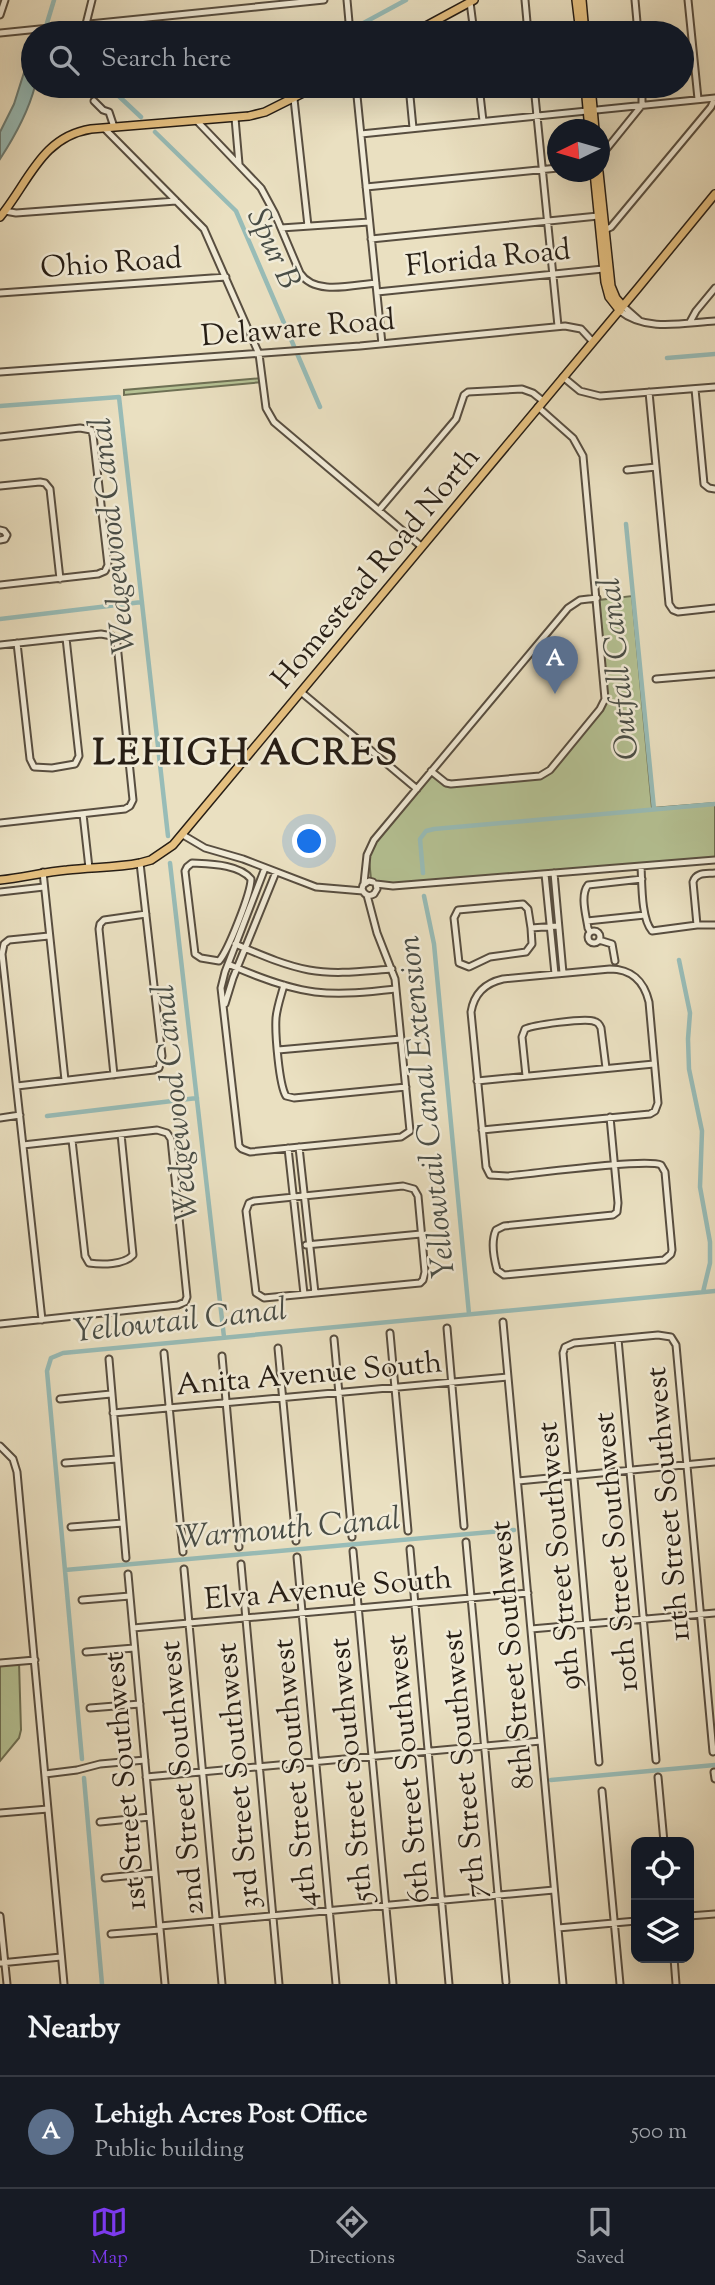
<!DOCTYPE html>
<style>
:root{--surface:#171b24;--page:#20242c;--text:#f1f3f6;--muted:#9ea1a6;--line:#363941;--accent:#7c3aed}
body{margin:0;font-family:"Sorts Mill Goudy",serif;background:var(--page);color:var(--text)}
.controls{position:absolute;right:21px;bottom:21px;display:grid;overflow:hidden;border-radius:14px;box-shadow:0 7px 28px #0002}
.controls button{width:63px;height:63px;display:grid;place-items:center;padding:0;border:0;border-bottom:2px solid var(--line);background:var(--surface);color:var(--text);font:35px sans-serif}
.compass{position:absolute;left:547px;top:119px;width:63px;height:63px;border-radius:50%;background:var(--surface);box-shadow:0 7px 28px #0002;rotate:265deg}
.you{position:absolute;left:310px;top:842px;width:24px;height:24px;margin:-18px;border:5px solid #fff;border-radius:50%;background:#1a73e8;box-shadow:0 0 0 10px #1a73e833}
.badge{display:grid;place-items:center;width:46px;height:46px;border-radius:50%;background:var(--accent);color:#fff;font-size:23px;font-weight:700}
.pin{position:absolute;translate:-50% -58px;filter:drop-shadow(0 2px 4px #0008)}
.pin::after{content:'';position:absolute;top:37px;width:24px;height:21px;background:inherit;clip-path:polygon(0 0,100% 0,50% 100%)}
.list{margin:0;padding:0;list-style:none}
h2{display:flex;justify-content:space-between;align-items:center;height:91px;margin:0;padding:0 28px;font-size:30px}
h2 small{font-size:23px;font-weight:400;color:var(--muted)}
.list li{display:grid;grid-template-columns:46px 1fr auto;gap:21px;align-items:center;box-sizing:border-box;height:112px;padding:0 28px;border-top:2px solid var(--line)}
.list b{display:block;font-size:26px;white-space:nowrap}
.list p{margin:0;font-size:23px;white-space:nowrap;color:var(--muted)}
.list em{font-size:23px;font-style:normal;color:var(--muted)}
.icon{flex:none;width:38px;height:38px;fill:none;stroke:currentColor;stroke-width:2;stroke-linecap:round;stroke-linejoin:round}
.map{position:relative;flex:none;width:715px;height:1984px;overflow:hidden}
.search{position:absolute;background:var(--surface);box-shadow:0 7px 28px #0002;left:21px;right:21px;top:21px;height:77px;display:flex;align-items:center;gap:18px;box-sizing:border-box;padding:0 24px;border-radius:38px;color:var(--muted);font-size:26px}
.sheet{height:203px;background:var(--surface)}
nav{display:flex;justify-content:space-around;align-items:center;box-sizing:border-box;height:98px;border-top:2px solid var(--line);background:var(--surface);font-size:19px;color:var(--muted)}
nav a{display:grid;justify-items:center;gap:4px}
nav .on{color:var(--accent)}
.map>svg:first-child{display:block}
.green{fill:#b5c294;stroke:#6e7054;stroke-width:2}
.water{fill:#98bcb7;stroke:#6b7d76;stroke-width:2}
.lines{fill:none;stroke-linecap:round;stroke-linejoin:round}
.canal{stroke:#98bcb7;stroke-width:4.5}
.minor-casing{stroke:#584e40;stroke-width:9}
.major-casing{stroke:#271e15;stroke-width:10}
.minor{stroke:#f1ebd7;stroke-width:5}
.major{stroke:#e5c080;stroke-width:7}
.labels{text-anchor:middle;stroke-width:5;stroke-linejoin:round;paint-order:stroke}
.street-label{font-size:30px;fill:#271e15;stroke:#f1ebd7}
.water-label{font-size:32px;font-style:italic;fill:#494d46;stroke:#f1ebd7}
.district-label{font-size:37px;font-weight:bold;letter-spacing:2px;fill:#271e15;stroke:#f1ebd7}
</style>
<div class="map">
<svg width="715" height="1984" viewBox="0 0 715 1984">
<rect width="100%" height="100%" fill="#eae0c1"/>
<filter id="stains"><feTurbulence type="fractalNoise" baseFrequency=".00286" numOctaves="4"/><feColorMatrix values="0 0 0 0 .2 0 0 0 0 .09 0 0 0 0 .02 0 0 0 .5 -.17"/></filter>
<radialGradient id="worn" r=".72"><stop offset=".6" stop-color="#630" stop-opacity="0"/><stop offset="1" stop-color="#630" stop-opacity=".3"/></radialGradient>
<path class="green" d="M263,378V382L124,395V390Z
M632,596L652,808L715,803V858L395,884L378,883L371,879L369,859L373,845L431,774L445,784L541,777L602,710L607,699L599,600Z
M19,1662L21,1730L19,1738L0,1761V1663Z"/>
<path class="water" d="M33,44V86H35C28,113 15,136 0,159V132L14,104Z"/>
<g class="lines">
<path class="canal" d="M44,33L54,0
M345,33L406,0
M108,86L141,117
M155,132L236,211L320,407
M667,358L715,354
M0,406L119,397L168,836
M626,524L654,809
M0,619L142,602
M170,863L224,1337
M423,873L420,839L426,831L434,829L715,804
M424,896L434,944L469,1314
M679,960L690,1013L688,1039L689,1069L702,1131L700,1187L710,1242V1263L703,1292
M47,1116L197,1098
M65,1570L514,1530
M82,1759L47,1371L51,1358L63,1353L715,1291
M84,1778L102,1984
M551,1780L715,1765"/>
<defs>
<path id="minor" d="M347,0L350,33
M525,0L528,33
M635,0L638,33
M688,0L698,99
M470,2L474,33
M0,15L5,0
M86,24L92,0
M0,33L324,0
M356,86L382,344
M409,86L413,128
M479,86L483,121
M534,86L558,326
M294,99L308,226
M94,101L103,110L109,112L114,127
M235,118L239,164
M197,121L261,188L275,214L300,273C315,296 352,285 376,283
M104,128L204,229L259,354L266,408L274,422L422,547
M361,134L715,98L711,107L611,227L605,230
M600,157L642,105V86
M366,187L558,168
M5,211L16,213L176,201
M281,228L369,222
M371,239L598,216
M377,292L603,269
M0,293L226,277
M623,306L640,321
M620,311C646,332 683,323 715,321
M690,322L696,311L715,288
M0,372L360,346L565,326L581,329L593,342
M563,377L580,391L600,396L715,387
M695,389L704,484L709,488L715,489
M649,392L669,604L673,610L678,612L715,608
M0,437L80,428L91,430L93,435L108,565L105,571L98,574L0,585
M627,470L656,467
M0,486L40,482L45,483L50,489L60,579
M379,510L456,419L464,395L468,392L522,389L533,393L543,401
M0,530L4,531L7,535L5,539L0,540
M17,643L30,759L34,767L52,768L75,764L79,756L66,638
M0,645L101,634L112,636L117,644L133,800L130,806L125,809L0,823
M656,679L715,674
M301,692L417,789
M431,771L446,783L451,784L540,776L550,770L600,709L605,699L583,456L573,438L538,407
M83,814L89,868
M183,835L205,848L243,859L316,887L363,891
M192,863C210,864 239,864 251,879C251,893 228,951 219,961L201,958L195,954L185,871L187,867Z
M641,866C642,883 641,919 652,931L697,925H715
M265,868L225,972L221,988L239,1146L242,1149L250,1152L401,1137L410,1131L395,979L377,933L367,895
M43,872L65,1080
M554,873L563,973
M545,874L555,974
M373,882L369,881L363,885L362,889C364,895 369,897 374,894L377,889L376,884
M364,883L367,855L374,840L568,608L580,600L597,598
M376,884L393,886L715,860
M0,892L44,887
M587,921L645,915
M697,925L693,882C696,872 706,874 715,873
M531,928L528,909L523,904L458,910L454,918L459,963L469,967L490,957L526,952L532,944L531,928L558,926
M588 937a6 6 0 1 1 12 0a6 6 0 1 1-12 0Z
M590,932L588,928C586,915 580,895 588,885L642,879
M599,940L612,944L615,961
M235,944C259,954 283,965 309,970C336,975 364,971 392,969
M228,964C255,976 285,988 315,992C342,995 369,992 396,989
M284,985C281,996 277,1007 276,1018C275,1033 279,1085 286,1096L294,1098L406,1087
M225,1004L233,978L276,872
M278,1050L401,1039
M114,1075L99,929L100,924L104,920L146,914
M526,1076L522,1037L525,1029C533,1025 584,1018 593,1021C598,1022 599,1024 601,1028L606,1068
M477,1081L654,1064
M17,1086L154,1070L159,1068L162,1056L140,863
M0,1118L20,1115
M482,1130L650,1114L655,1111L658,1103L649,1002C644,981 631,969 610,969L503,979C485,983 474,994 471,1012L486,1167L490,1175L507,1176C532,1174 646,1158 661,1165L665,1172L672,1250L671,1254L664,1260L504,1275L497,1270C494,1259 491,1241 496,1230L504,1226L613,1215L617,1212L618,1203L610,1117
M72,1140L85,1256L89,1263C102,1265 124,1265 133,1255L121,1134
M299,1147L315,1293
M288,1148L304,1294
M403,1186L414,1189L418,1196L425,1272L423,1280L420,1283L264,1298L256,1293L246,1211L249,1203L254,1201Z
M306,1245L421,1234
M42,1320L2,954L4,944L9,940L49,936
M503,1322L563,1984
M0,1324L178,1305L185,1302L187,1297L171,1139L167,1133L157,1130L23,1145
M447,1328L464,1526
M390,1333L408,1531
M334,1339L352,1537
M618,1339L656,1760
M278,1348L296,1541
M164,1353L183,1552
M222,1356L239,1547
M109,1359L126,1558
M60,1399L111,1394
M113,1413L508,1377
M0,1446L13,1459L17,1472L64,1984
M65,1463L117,1459
M518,1481L715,1462
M71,1527L123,1523
M466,1542L506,1982
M410,1549L449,1984
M353,1551L393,1984
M297,1557L336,1984
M241,1564L279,1984
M184,1569L222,1984
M128,1574L165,1984
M82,1600L130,1596
M133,1628L528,1593
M531,1629L715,1613
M86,1652L134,1648
M0,1663L35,1660
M90,1708L140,1704
M599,1762L563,1353L565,1347L574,1343L658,1335L671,1337L676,1345L713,1752
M714,1772L715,1779
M45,1774L77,1770L100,1764L145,1760
M146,1777L541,1741
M658,1777L664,1842
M602,1791L620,1984
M0,1813L48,1809
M100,1822L150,1817
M105,1878L155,1873
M0,1916L7,1984
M689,1916L715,1914
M160,1926L554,1890
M558,1928L636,1921
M111,1934L160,1930
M674,1958L676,1984
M0,1963L61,1957"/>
<path id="major" d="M576,0L580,33
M582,0L585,33
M413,33L474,0
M585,86L589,130
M591,86L595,130
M594,172L605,282L609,297L620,311
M599,172L611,286L616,298L623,306
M0,217C29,182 41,137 91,129L249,116L265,112L317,86
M0,880C22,878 44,872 67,870C91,867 116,868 140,863L151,860L173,845L638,288L715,194"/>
</defs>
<use href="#minor" class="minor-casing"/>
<use href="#major" class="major-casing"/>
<use href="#minor" class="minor"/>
<use href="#major" class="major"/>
</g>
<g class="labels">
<g class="street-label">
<text transform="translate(488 257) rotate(-6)" y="10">Florida Road</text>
<text transform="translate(111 262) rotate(-4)" y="10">Ohio Road</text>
<text transform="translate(298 327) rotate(-5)" y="10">Delaware Road</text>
<text transform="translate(375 567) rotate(-50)" y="10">Homestead Road North</text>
<text transform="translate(309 1373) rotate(-5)" y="10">Anita Avenue South</text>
<text transform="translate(667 1504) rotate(-95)" y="10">11th Street Southwest</text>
<text transform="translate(615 1552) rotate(-95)" y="10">10th Street Southwest</text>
<text transform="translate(558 1556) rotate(-95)" y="10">9th Street Southwest</text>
<text transform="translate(328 1588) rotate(-5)" y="10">Elva Avenue South</text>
<text transform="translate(511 1655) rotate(-95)" y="10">8th Street Southwest</text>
<text transform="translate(463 1764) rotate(-95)" y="10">7th Street Southwest</text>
<text transform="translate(407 1769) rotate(-95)" y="10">6th Street Southwest</text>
<text transform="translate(350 1770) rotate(-95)" y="10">5th Street Southwest</text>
<text transform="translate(294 1773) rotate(-95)" y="10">4th Street Southwest</text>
<text transform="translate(237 1776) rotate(-95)" y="10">3rd Street Southwest</text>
<text transform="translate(181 1778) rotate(-95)" y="10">2nd Street Southwest</text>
<text transform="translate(124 1781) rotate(-95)" y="10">1st Street Southwest</text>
</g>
<g class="water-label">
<text transform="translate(275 248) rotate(65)" y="11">Spur B</text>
<text transform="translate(111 536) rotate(-96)" y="11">Wedgewood Canal</text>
<text transform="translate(617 669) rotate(-96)" y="11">Outfall Canal</text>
<text transform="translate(174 1103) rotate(-96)" y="11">Wedgewood Canal</text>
<text transform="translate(425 1107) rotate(-96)" y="11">Yellowtail Canal Extension</text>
<text transform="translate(180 1319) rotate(-6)" y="11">Yellowtail Canal</text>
<text transform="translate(288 1527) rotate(-5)" y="11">Warmouth Canal</text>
</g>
<g class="district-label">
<text x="246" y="764">LEHIGH ACRES</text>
</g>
</g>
<rect width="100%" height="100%" filter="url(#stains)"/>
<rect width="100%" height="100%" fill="url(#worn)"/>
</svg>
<div class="controls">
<button><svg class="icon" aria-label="locate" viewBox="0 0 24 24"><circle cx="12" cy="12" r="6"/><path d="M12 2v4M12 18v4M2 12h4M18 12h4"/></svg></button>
<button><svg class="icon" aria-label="layers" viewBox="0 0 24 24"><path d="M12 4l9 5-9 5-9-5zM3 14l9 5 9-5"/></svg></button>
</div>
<svg class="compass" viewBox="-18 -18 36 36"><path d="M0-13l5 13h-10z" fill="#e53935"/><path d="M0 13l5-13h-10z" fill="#9ea1a6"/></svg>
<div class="you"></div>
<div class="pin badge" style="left:555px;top:694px;background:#5c6f8a">A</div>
<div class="search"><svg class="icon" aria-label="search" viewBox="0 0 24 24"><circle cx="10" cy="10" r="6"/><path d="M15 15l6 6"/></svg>Search here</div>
</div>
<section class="sheet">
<h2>Nearby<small></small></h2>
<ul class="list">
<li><span class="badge" style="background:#5c6f8a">A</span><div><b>Lehigh Acres Post Office</b><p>Public building</p></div><em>500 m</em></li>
</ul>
</section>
<nav>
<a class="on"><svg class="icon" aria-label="map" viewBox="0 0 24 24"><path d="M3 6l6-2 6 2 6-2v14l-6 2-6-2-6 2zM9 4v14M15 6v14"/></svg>Map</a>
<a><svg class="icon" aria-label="directions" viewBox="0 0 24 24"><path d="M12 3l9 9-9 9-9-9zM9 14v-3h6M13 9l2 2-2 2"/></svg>Directions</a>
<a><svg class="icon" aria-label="saved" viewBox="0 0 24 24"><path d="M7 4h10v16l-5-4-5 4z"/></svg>Saved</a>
</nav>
